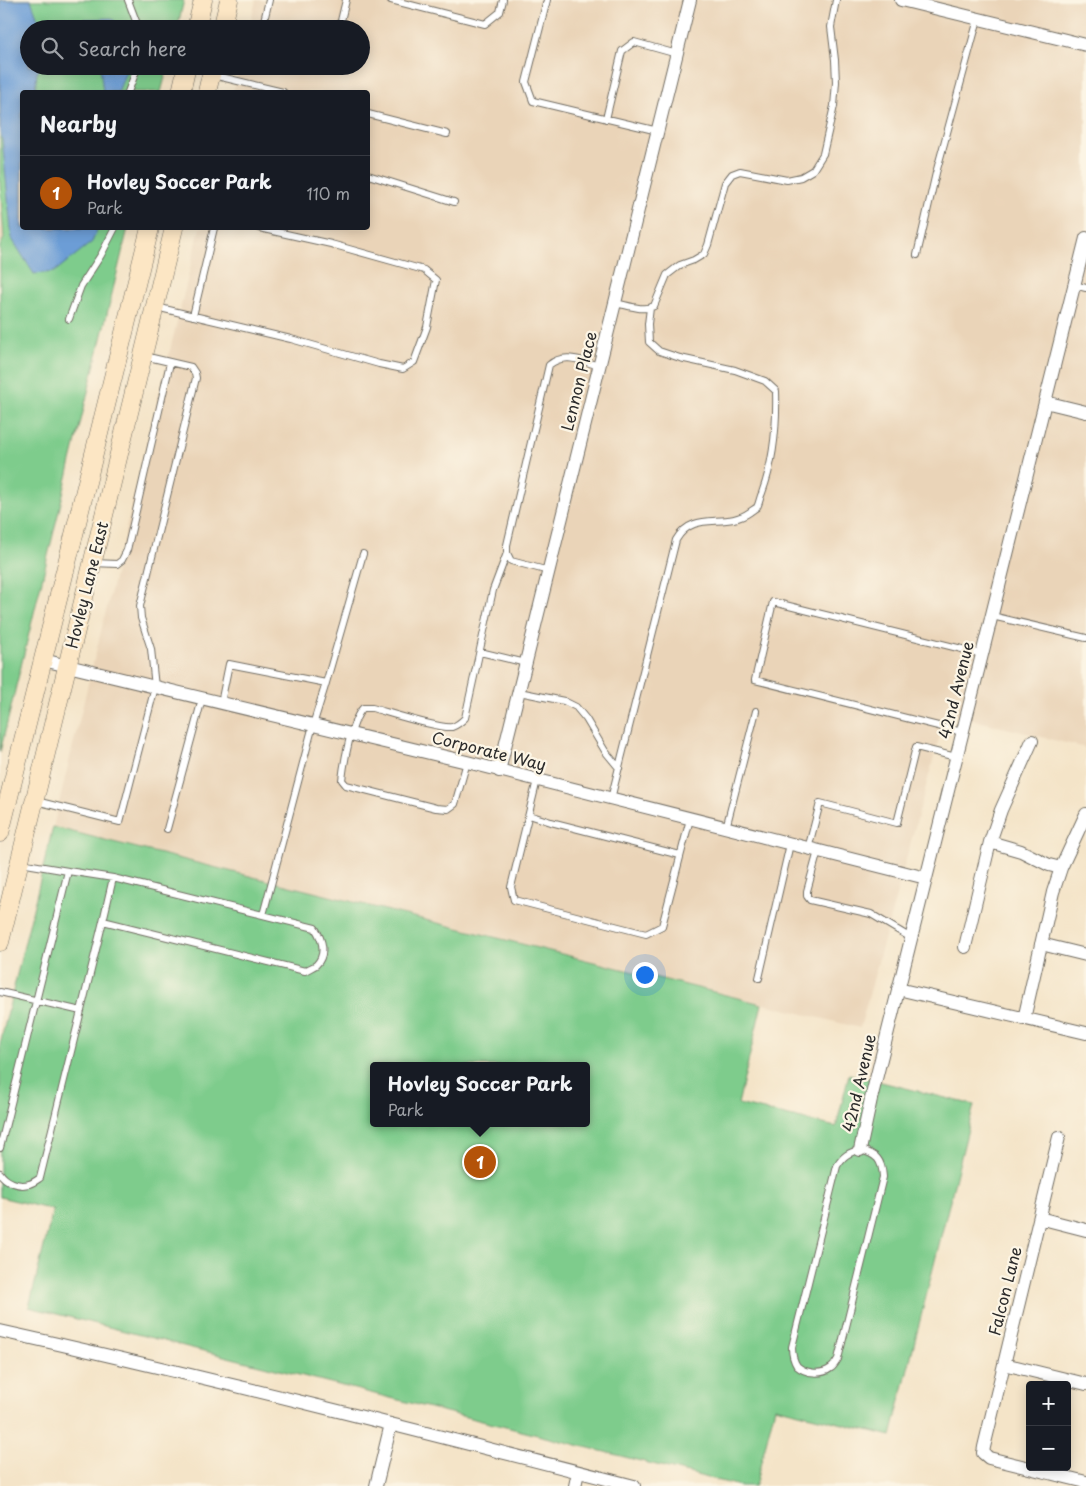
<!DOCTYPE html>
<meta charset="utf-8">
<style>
:root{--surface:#171b24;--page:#20242c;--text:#f1f3f6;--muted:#9ea1a6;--line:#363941;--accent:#b45309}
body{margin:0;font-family:"Playpen Sans",sans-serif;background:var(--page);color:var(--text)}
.controls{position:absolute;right:15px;bottom:15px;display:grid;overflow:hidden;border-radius:5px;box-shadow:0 2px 12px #0003}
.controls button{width:45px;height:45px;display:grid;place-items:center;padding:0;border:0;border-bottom:1px solid var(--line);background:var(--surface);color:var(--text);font:25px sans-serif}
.you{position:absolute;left:644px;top:974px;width:18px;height:18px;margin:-12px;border:4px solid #fff;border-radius:50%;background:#1a73e8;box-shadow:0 0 0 8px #1a73e833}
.badge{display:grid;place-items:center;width:32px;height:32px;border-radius:50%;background:var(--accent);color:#fff;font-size:16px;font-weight:700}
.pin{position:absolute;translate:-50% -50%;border:2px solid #fff;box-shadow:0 1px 5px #0006}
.popup{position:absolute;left:370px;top:1062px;width:220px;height:65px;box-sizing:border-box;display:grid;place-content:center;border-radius:5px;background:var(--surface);filter:drop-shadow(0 1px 4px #0005);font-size:16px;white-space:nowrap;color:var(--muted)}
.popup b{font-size:19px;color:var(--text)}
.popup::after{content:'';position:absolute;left:50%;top:100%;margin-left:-10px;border:10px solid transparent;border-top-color:var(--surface)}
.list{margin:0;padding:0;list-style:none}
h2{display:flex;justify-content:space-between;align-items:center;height:65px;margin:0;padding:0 20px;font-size:21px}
h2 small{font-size:16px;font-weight:400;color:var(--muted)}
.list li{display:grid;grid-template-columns:32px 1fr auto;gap:15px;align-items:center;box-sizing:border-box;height:75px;padding:0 20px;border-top:1px solid var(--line)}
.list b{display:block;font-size:19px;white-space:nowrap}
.list p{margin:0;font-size:16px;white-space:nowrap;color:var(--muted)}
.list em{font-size:16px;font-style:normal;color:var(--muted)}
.icon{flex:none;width:28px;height:28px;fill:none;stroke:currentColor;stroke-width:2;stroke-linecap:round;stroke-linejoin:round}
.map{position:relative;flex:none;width:1086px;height:1486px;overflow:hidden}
.search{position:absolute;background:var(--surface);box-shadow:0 2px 12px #0003;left:20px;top:20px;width:350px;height:55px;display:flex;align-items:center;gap:12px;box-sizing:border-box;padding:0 18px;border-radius:28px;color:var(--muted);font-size:19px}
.panel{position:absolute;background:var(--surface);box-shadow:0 2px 12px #0003;left:20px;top:90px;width:350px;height:140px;border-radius:5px}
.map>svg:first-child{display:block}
.built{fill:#ead4b8}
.green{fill:#7ecc8c;stroke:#547c5c;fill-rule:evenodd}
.water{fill:#6c9dd6;stroke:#4c6480}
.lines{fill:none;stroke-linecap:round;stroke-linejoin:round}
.lane-casing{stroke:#716c62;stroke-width:8}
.street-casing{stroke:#716c62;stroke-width:14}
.secondary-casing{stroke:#716c62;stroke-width:19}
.lane{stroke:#fff;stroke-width:6}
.street{stroke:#fff;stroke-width:12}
.secondary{stroke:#fce6c4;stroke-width:18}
.labels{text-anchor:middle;stroke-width:4.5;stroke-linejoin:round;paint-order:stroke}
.street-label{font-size:16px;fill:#2b2b2b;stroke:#fcf5e5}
</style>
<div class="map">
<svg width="1086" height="1486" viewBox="0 0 1086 1486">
<rect width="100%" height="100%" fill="#fcf5e5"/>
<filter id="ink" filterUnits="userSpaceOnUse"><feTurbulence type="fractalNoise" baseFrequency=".02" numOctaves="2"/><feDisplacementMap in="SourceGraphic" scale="10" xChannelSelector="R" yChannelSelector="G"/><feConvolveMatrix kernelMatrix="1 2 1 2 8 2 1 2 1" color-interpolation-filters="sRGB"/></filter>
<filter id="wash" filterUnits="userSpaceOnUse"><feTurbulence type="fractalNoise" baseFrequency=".0096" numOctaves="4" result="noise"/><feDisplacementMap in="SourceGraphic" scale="20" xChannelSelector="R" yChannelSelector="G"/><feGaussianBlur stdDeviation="1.12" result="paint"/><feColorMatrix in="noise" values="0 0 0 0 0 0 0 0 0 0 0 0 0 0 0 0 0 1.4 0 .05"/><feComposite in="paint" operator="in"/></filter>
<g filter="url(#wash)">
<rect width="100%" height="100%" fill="#f4e4c8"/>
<path class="built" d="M256,0H1086V748L946,713L860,1028L53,827L200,228H368V92H233L240,66H361V29H249Z
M0,184L4,238L0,246Z"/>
<path class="green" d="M0,0H184L177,29H29V66H168L161,92H22V228H128L0,752V246L4,238L0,184Z
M53,827L762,1004L738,1104L836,1127L849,1074L974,1105L891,1436L775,1407L755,1486H740L29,1307L53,1210L0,1197V1044ZM374,1066H586V1123H374Z"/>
<path class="water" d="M0,0H31L38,19L56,25L83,19L111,18L125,29H29V66H42L37,73L35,92H22V228H98L92,242L54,272L34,274L12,239L2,139L0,131Z
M100,66H128L118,92H103Z"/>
</g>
<g filter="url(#ink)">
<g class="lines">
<defs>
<path id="lane" d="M128,0L139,29
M391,0L485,24L500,12L503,0
M547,0L526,82L533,101L658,131
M226,20L259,29
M262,29L269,0
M339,29L346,0
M213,75L283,92
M128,92L138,66
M368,114L447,134
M606,119L622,51L634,42L677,54
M368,175L454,202
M917,255L936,173L978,19
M1074,285L1086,288
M615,303C627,305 643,312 654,306L667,275L680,265L694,260L704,254L708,245L725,183L732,174L740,171L787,180L801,177L813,170L823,154L834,106L836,82L835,60L831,27L836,0
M156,307L291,339L379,364L403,369L414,362L427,327L436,280L424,270L331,244L259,228
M193,316L214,228
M69,319L81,286L101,255L115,228
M93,563L117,564L122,560L127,550L170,363
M549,571L511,561L507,553V545L549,365C565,352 581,361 600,366
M992,616L1086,638
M480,652L526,663
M326,683L363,554
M519,692L564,701L576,707L586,719L605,751L619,768
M221,703L229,664L326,683L313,725L263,915
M962,732L755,680L773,602L982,654
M467,762L455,804L448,809L436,808L346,785L342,780C344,763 351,720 363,708H372C387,712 439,729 452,727C458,725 461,722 465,718L493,590L507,553
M537,780L511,887L514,900L646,934L662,926L690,819
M611,799L676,540C694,509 725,530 750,512C751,511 756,508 757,507C759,504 760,497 762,493C774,460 777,425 776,391L765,381L735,370L680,358L659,351L649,342L648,324L650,308
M36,801L120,822L155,687L151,649L141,618L140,606L196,378L195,373L191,367L144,356
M529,815L551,822L680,855
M726,828L756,711
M167,829L202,699
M808,849L820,803L897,823L916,747L956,757
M818,851L807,891V896L810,900L871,914L911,938
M20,863L68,871
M103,921L113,878
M759,978L790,844
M0,992L81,1011
M0,1148L68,871L113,878L315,928C322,939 327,954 316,965C313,967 308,969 305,971L103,921L40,1178C37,1180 33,1183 29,1184C19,1187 6,1182 0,1173
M860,1150C877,1154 882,1160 883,1177L838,1359C836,1362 834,1366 831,1368C822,1375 806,1374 797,1366C793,1360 792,1353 792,1347L837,1166C843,1156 849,1152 860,1150Z"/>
<path id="street" d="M901,0L1086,45
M1045,402L1086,412
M43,660L467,762L926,878
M499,771L690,0
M990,842L1021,851L1049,865L1061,868
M1041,944L1086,955
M965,947L990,842L1001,810L1032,741
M898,989L1086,1033
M1024,1019L1053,892L1061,868L1086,814
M1059,1137L984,1447L983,1453L989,1458L1086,1482
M860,1150L871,1099L1086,238
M1039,1220H1047L1086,1230
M0,1331C212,1378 423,1432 634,1486
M1004,1364L1086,1384
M376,1486L391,1424
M575,1486L578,1472"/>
<path id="secondary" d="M196,29L203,0
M222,29L229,0
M181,92L187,66
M207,92L213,66
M0,833L150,228
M0,942L174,228"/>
</defs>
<use href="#lane" class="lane-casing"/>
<use href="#street" class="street-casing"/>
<use href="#secondary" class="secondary-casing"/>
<use href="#lane" class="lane"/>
<use href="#street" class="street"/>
<use href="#secondary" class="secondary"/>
</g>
</g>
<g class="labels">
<g class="street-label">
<text transform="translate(579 381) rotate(-76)" y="6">Lennon Place</text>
<text transform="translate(87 585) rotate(-76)" y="6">Hovley Lane East</text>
<text transform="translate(956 690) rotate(-76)" y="6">42nd Avenue</text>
<text transform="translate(489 751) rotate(14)" y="6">Corporate Way</text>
<text transform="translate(859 1083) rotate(-77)" y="6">42nd Avenue</text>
<text transform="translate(1005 1291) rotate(-76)" y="6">Falcon Lane</text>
</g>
</g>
</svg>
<div class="controls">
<button>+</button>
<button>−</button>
</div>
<div class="you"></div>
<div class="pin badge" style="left:480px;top:1162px">1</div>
<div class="popup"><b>Hovley Soccer Park</b>Park</div>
<div class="search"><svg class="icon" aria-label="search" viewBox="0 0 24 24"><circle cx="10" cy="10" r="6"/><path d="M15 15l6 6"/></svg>Search here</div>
<section class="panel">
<h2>Nearby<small></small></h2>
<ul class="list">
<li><span class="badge">1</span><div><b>Hovley Soccer Park</b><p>Park</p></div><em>110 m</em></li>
</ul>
</section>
</div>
